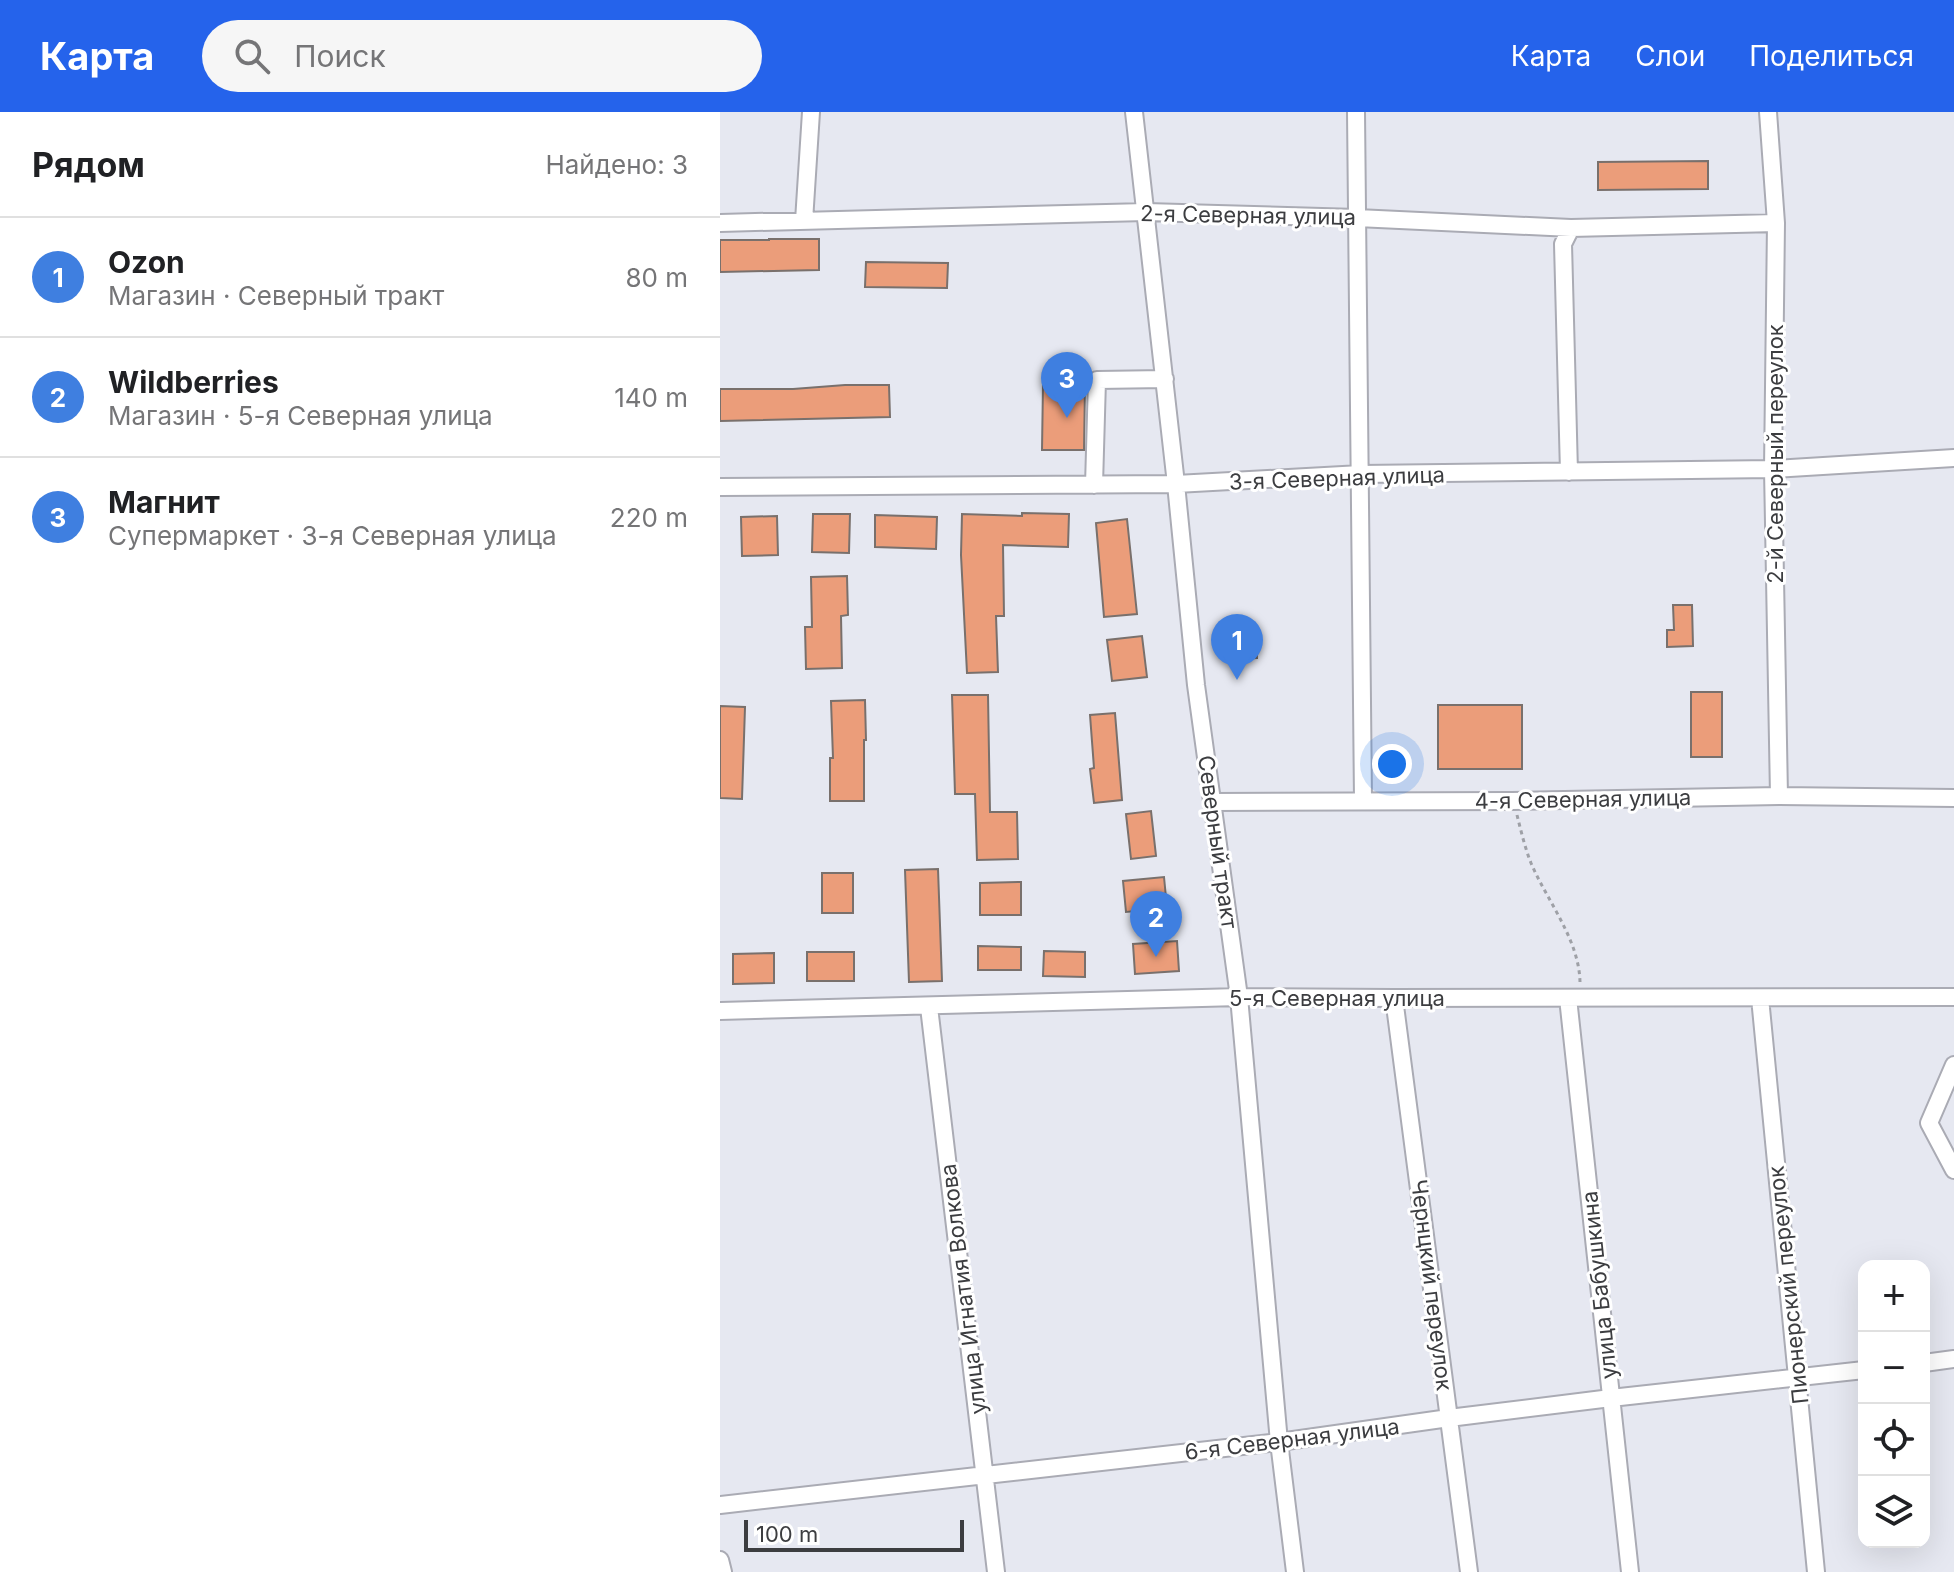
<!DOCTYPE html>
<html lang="ru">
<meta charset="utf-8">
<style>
:root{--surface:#fff;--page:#f6f6f6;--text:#202124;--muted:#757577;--line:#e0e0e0;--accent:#2563eb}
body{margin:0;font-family:Inter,sans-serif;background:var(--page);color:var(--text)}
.controls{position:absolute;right:24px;bottom:24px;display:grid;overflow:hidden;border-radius:16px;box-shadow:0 8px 32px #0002}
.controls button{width:72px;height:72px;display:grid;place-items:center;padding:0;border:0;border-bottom:2px solid var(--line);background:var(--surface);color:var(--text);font:40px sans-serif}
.scale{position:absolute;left:24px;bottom:20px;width:220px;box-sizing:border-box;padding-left:8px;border:4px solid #3c3d40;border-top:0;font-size:22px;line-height:28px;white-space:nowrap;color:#3c3d40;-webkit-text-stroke:6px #fff;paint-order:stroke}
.you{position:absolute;left:672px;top:652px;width:28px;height:28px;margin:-20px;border:6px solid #fff;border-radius:50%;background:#1a73e8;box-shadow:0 0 0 12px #1a73e833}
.badge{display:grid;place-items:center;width:52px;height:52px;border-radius:50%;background:var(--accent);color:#fff;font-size:26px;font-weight:700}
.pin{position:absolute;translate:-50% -66px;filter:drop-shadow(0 2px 4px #0008)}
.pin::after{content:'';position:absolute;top:42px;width:28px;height:24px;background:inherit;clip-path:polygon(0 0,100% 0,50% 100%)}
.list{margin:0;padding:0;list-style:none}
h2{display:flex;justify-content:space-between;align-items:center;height:104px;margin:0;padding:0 32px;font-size:34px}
h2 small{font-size:26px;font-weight:400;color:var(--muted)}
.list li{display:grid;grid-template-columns:52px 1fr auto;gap:24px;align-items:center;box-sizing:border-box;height:120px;padding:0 32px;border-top:2px solid var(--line)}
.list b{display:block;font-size:30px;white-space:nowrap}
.list p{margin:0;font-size:26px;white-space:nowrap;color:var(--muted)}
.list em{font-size:26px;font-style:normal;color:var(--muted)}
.icon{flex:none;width:44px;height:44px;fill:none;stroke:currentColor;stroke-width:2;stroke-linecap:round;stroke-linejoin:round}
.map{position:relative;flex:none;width:1234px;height:1460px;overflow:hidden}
header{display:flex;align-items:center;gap:48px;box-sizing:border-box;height:112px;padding:0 40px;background:var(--accent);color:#fff}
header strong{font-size:38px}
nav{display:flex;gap:44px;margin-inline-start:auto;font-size:28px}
.search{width:560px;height:72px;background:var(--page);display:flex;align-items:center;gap:20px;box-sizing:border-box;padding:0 28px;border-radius:44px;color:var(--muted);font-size:30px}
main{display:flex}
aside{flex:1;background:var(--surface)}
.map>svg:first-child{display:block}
.building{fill:#eb9d7a;stroke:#79706c;stroke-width:2}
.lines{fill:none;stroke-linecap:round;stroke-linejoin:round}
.minor-casing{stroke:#aaabb4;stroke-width:20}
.path{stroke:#9ea0a6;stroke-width:3;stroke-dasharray:4 4;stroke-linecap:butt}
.minor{stroke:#fff;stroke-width:16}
.labels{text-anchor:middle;stroke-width:6;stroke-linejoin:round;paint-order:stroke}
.street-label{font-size:22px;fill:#3c3d40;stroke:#fff}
</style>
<header>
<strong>Карта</strong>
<div class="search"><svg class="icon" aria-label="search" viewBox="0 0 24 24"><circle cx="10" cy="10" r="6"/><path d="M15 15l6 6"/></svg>Поиск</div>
<nav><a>Карта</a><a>Слои</a><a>Поделиться</a></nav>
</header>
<main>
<aside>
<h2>Рядом<small>Найдено: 3</small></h2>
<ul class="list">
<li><span class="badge" style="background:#3f7fe0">1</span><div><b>Ozon</b><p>Магазин · Северный тракт</p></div><em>80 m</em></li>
<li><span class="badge" style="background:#3f7fe0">2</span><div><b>Wildberries</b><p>Магазин · 5-я Северная улица</p></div><em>140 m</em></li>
<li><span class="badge" style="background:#3f7fe0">3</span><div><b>Магнит</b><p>Супермаркет · 3-я Северная улица</p></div><em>220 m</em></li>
</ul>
</aside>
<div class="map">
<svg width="1234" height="1460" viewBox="0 0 1234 1460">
<rect width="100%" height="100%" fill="#e6e8f1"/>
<path class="building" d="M988,49V77L878,78V50Z
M49,127H99V158L0,160V128H49Z
M146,150L228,151L227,176L145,175Z
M323,272H365L364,338H322Z
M125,273H169L170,305L0,309V277H73Z
M302,401L349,402L348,435L283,433L284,504H276L278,560L247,561L241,443L242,402L302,404Z
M93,402H130L129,441L92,440Z
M155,403L217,405L216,437L155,435Z
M57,404L58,443L22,444L21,405Z
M407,407L417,502L384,505L376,411Z
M127,464L128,503L121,504L122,556L86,557L85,515H92L91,465Z
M953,493H972L973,534L947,535V518H954Z
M422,524L427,565L392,569L387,528Z
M505,529H536L537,546L506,547Z
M971,580H1002V645H971Z
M232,583H268L270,700H297L298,747L257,748L255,682H235Z
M145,588L146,628H144V689H110V646H113L111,589Z
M718,593H802V657H718Z
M0,594L25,595L22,687L0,686Z
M395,601L402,688L374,691L370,657L374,656L370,603Z
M431,699L436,744L411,747L406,702Z
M218,757L222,869L189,870L185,758Z
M102,761H133V801H102Z
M444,765L447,796L406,800L403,769Z
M301,770V803H260V771Z
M457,829L459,859L415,862L413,832Z
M258,834L301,835V858H258Z
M324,839L365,840V865L323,864Z
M87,840H134V869H87Z
M54,841V871L13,872V842Z"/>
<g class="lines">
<defs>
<path id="minor" d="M414,0L456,372L476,573L519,885L559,1330L575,1460
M636,0L643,688
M1048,0L1056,111L1053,357L1059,684
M84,109L91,0
M0,111L426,100L637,106L851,116L1056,111
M849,360L843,132L851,116
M374,373L377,268L445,267
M0,375L456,372L641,362L1053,357L1234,346
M492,690L792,689L1059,684L1234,686
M674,886L749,1460
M848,886L910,1460
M1040,886L1096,1460
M209,895L276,1460
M0,899L519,885L674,886L1234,885
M1234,953L1209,1011L1234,1058
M1204,1251L1234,1247
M0,1393L559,1330L729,1306L891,1286L1144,1258
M0,1448L3,1460"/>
</defs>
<use href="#minor" class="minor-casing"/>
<path class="path" d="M797,703C801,719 805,736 811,751C827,789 859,827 860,870"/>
<use href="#minor" class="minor"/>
</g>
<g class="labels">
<g class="street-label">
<text transform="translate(528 103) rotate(1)" y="8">2-я Северная улица</text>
<text transform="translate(1055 342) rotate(-90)" y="8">2-й Северный переулок</text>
<text transform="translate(617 366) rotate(-2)" y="8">3-я Северная улица</text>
<text transform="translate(863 687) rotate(-1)" y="8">4-я Северная улица</text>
<text transform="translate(498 730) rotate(82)" y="8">Северный тракт</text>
<text x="617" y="894">5-я Северная улица</text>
<text transform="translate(712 1173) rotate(83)" y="8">Чернцкий переулок</text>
<text transform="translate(879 1173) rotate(-96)" y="8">улица Бабушкина</text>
<text transform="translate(1068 1173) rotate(-96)" y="8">Пионерский переулок</text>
<text transform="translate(243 1177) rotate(-97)" y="8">улица Игнатия Волкова</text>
<text transform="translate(572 1327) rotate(-7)" y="8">6-я Северная улица</text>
</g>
</g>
</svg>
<div class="controls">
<button>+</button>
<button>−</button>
<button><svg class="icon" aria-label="locate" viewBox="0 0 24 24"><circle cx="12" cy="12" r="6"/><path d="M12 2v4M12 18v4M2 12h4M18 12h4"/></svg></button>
<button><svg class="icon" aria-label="layers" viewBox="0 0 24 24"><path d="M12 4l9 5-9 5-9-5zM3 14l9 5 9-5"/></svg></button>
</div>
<div class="scale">100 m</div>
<div class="you"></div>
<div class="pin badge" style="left:517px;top:568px;background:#3f7fe0">1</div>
<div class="pin badge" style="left:436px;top:845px;background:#3f7fe0">2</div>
<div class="pin badge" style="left:347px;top:306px;background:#3f7fe0">3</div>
</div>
</main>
